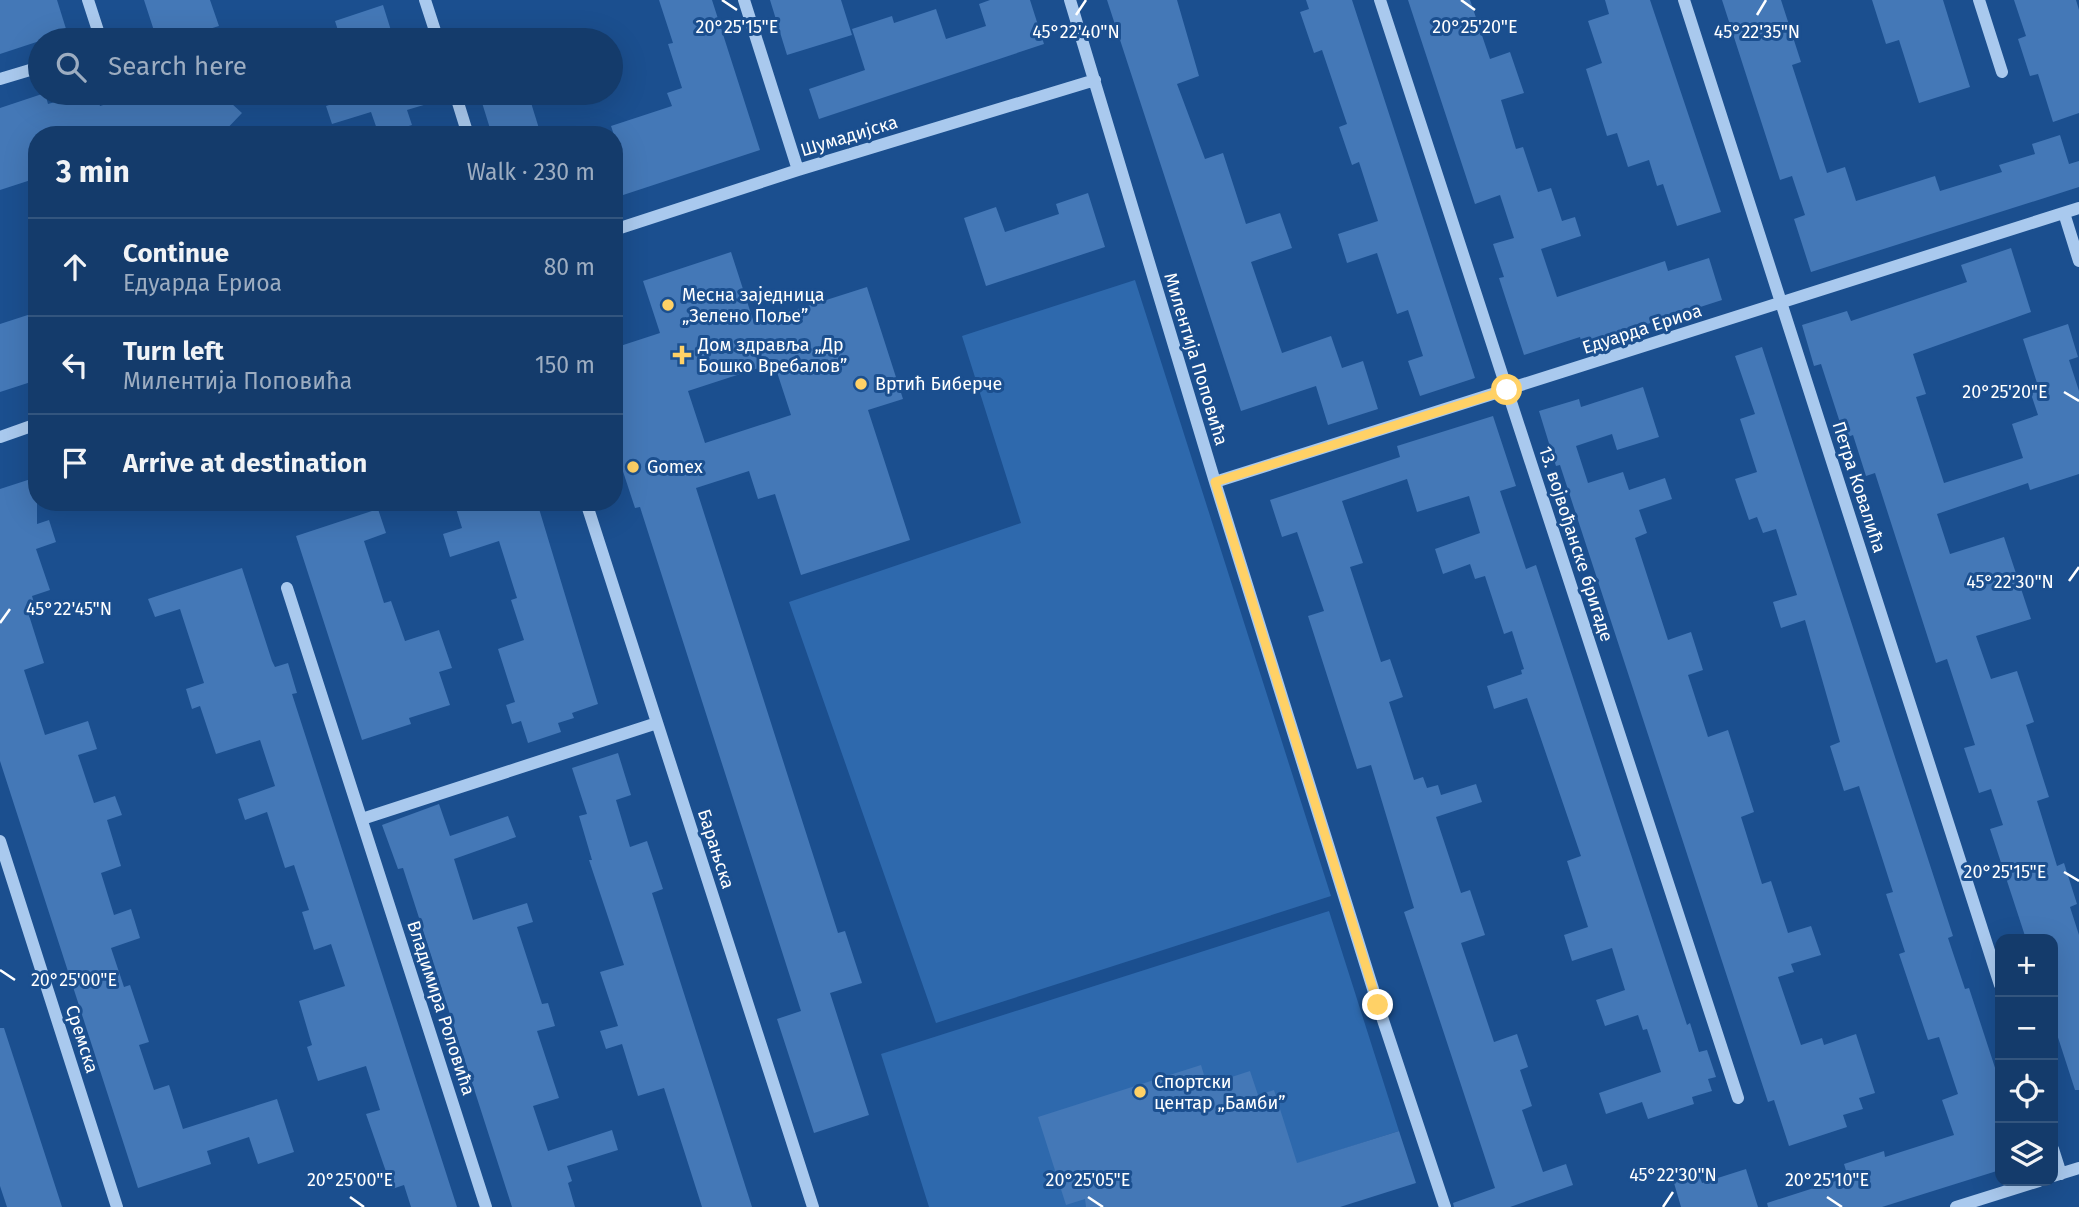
<!DOCTYPE html>
<meta charset="utf-8">
<style>
:root{--surface:#143b6b;--page:#1d4271;--text:#f1f3f6;--muted:#9dadc1;--line:#33557e}
body{margin:0;font-family:"Fira Sans",sans-serif;background:var(--page);color:var(--text)}
.controls{position:absolute;right:21px;bottom:21px;display:grid;overflow:hidden;border-radius:14px;box-shadow:0 7px 28px #0002}
.controls button{width:63px;height:63px;display:grid;place-items:center;padding:0;border:0;border-bottom:2px solid var(--line);background:var(--surface);color:var(--text);font:35px sans-serif}
.stop{position:absolute;width:21px;height:21px;margin:-16px;border:5px solid #ffd166;border-radius:50%;background:#fff}
.stop.end{background:#ffd166;border-color:#fff;box-shadow:0 2px 7px #0008}
.list{margin:0;padding:0;list-style:none}
h2{display:flex;justify-content:space-between;align-items:center;height:91px;margin:0;padding:0 28px;font-size:30px}
h2 small{font-size:23px;font-weight:400;color:var(--muted)}
.list li{display:grid;grid-template-columns:46px 1fr auto;gap:21px;align-items:center;box-sizing:border-box;height:98px;padding:0 28px;border-top:2px solid var(--line)}
.list b{display:block;font-size:26px;white-space:nowrap}
.list p{margin:0;font-size:23px;white-space:nowrap;color:var(--muted)}
.list em{font-size:23px;font-style:normal;color:var(--muted)}
.icon{flex:none;width:38px;height:38px;fill:none;stroke:currentColor;stroke-width:2;stroke-linecap:round;stroke-linejoin:round}
.map{position:relative;flex:none;width:2079px;height:1207px;overflow:hidden}
.search{position:absolute;background:var(--surface);box-shadow:0 7px 28px #0002;left:28px;top:28px;width:595px;height:77px;display:flex;align-items:center;gap:18px;box-sizing:border-box;padding:0 24px;border-radius:38px;color:var(--muted);font-size:26px}
.panel{position:absolute;background:var(--surface);box-shadow:0 7px 28px #0002;left:28px;top:126px;width:595px;height:385px;border-radius:28px}
.map>svg:first-child{display:block}
.green{fill:#2e69ad}
.building{fill:#4478b7;fill-rule:evenodd}
.lines{fill:none;stroke-linecap:round;stroke-linejoin:round}
.minor{stroke:#a9c9ee;stroke-width:12}
.route{stroke:#ffd166;stroke-width:9}
.ticks{fill:none;stroke:#fff;stroke-width:2.5}
.poi-dot{fill:#ffd166;stroke:#1b4f8f;stroke-width:2.5}
.labels{text-anchor:middle;stroke-width:6;stroke-linejoin:round;paint-order:stroke}
.street-label{font-size:18px;fill:#fff;stroke:#1b4f8f}
.poi-label{font-size:18px;fill:#fff;stroke:#1b4f8f;text-anchor:start}
.ticks-label{font-size:18px;text-anchor:middle;fill:#fff;stroke:#1b4f8f;stroke-width:6;stroke-linejoin:round;paint-order:stroke}
</style>
<div class="map">
<svg width="2079" height="1207" viewBox="0 0 2079 1207">
<rect width="100%" height="100%" fill="#1b4f8f"/>
<path class="green" d="M1135,280L1331,896L936,1023L789,602L1021,523L962,336Z
M1329,911L1399,1131L1161,1207H929L881,1054Z"/>
<path class="building" d="M0,0H57L67,32L0,54Z
M144,0H210L219,26L174,40H157Z
M659,0H712L760,150L614,198V135L611,126L672,106L667,93L682,88L668,44L673,43Z
M770,0H841L852,35L787,55Z
M990,0H1030L1044,44L819,119L809,89L865,70L852,29L892,16L894,23L936,9L946,39L986,26L979,4Z
M1107,0H1177L1199,76L1177,84L1205,159L1223,153L1246,224L1280,213L1292,248L1251,262L1282,353L1331,336L1342,368L1363,361L1378,409L1328,425L1316,386L1241,411Z
M1306,0H1352L1475,378L1420,396L1408,361L1423,356L1408,310L1397,314L1377,253L1347,263L1338,234L1378,221L1359,162L1352,165L1339,127L1347,124L1322,50L1314,53L1300,12L1309,9Z
M1408,0H1470L1490,59L1510,52L1524,93L1501,100L1516,149L1523,147L1538,192L1551,188L1562,221L1575,217L1581,236L1541,249L1557,297L1665,261L1668,271L1709,258L1722,300L1582,345L1580,337L1524,355L1499,278L1504,277L1493,244L1514,238L1500,195L1475,204Z
M1605,0H1650L1721,212L1677,226L1663,184L1657,186L1649,160L1628,167L1617,133L1607,136L1586,69L1602,63L1588,21L1609,14Z
M1722,0H1781L1801,62L1792,65L1827,173L1845,167L1856,201L1935,176L1940,191L2002,172L1999,165L2035,154L2032,144L2060,135L2069,164L2079,161V187L1811,272L1794,219L1805,215L1792,176L1780,180Z
M1872,0H1943L1970,87L1919,103L1899,40L1886,44Z
M2014,0H2076L2079,10V113L2053,122L2038,74L2030,76L2018,39L2026,36Z
M383,5L394,40H341L335,21Z
M45,93L48,104L85,93H96L100,106L141,93H220L242,113L221,135H37V178L0,190V108Z
M366,93H446L447,98L407,110L412,125L379,135L371,112L332,124L326,106Z
M479,93H528L541,135H492Z
M1088,193L1105,247L986,286L964,218L996,207L1005,232L1059,214L1056,204Z
M2011,248L2031,312L1913,354L1926,394L1916,397L1944,483L2023,458L2012,424L2038,415L2029,388L2038,386L2023,339L2068,324L2078,357L2069,360L2079,391V474L2030,490L2028,483L1937,514L1950,554L2004,537L2031,619L1976,636L1991,679L2017,671L2034,722L2026,725L2049,797L2037,801L2057,866L2064,863L2077,904L2070,907L2079,935V1090H2075L2053,1022V939H2026L1990,829L2003,825L1991,789L1979,793L1964,748L1975,745L1947,659L1936,663L1875,473L1866,476L1853,435L1845,438L1821,364L1814,366L1802,325L1847,311L1851,321L1967,282L1961,265Z
M731,252L754,323L867,287L903,399L868,410L910,540L801,575L775,494L758,499L749,471L696,488L838,933L845,931L862,983L830,993L869,1115L814,1133L777,1019L801,1011L640,507L635,508L614,444V348L660,333L643,281ZM774,363L791,415L705,443L688,391Z
M37,312V380L0,392V324Z
M1762,347L1953,936L1948,938L1965,989L1969,988L2000,1083V1170L1882,1207H1768L1767,1203L1848,1177L1844,1164L1884,1151L1885,1157L1954,1135L1942,1100L1958,1094L1939,1037L1928,1040L1899,954L1905,952L1886,894L1893,892L1859,786L1844,791L1830,746L1840,742L1805,620L1781,628L1773,602L1797,595L1776,529L1763,533L1757,517L1749,520L1735,479L1757,472L1740,419L1755,414L1735,356Z
M1643,387L1659,437L1617,450L1612,434L1576,446L1588,483L1623,472L1629,490L1665,478L1672,499L1639,510L1647,533L1635,538L1668,640L1691,632L1703,670L1688,675L1708,737L1728,730L1754,812L1741,817L1762,884L1771,881L1788,933L1811,926L1821,955L1791,964L1794,972L1778,977L1801,1045L1822,1038L1824,1045L1856,1034L1875,1093L1859,1098L1863,1109L1843,1115L1847,1127L1789,1146L1774,1100L1768,1102L1560,465L1556,466L1539,411L1579,399L1581,407Z
M1493,416L1516,486L1500,491L1526,569L1536,565L1687,1025L1690,1023L1699,1052L1707,1050L1716,1077L1708,1079L1712,1091L1692,1097L1694,1104L1648,1119L1642,1102L1606,1114L1599,1093L1661,1072L1647,1029L1643,1030L1638,1015L1605,1026L1596,1000L1625,990L1612,948L1572,961L1564,935L1588,927L1567,861L1581,856L1527,698L1494,709L1487,686L1522,674L1521,670L1524,669L1512,631L1504,634L1485,576L1475,579L1470,564L1443,574L1435,549L1480,533L1469,496L1417,512L1407,479L1342,501L1363,563L1350,567L1381,662L1390,659L1403,697L1389,702L1414,780L1423,777L1427,788L1438,785L1441,795L1476,784L1482,802L1436,817L1461,893L1470,890L1485,935L1461,943L1494,1042L1517,1034L1528,1067L1520,1070L1532,1106L1522,1110L1543,1172L1566,1164L1573,1185L1510,1207H1454L1453,1203L1495,1188L1404,912L1414,908L1371,765L1357,769L1308,616L1324,611L1297,532L1282,537L1270,500L1400,457L1397,446Z
M37,477V524L49,520L56,542L36,549L50,590L32,596L35,606L27,609L44,663L24,670L45,735L88,721L97,749L78,755L94,803L115,796L122,815L107,820L121,866L101,873L114,915L131,909L140,938L111,948L124,987L130,985L149,1042L139,1045L154,1090L169,1085L183,1129L277,1099L294,1152L258,1164L249,1137L207,1151L211,1164L138,1188L0,761V489Z
M454,502H537L598,704L572,713L574,718L558,723L561,732L528,743L521,721L512,724L506,705L515,702L498,649L524,640L511,600L517,598L499,541L450,557L443,534L462,528Z
M378,509L386,533L364,541L384,603L391,601L405,641L439,630L452,668L439,672L450,705L409,718L411,724L362,740L296,536Z
M242,568L272,661L275,667L288,663L297,693L292,694L457,1207H411L404,1185L392,1189L366,1114L380,1110L366,1066L318,1081L307,1047L312,1045L299,1001L345,986L331,944L314,950L302,912L309,910L294,865L285,868L267,812L245,820L238,799L275,786L260,740L216,754L200,706L192,709L186,689L204,683L180,609L155,617L148,599Z
M618,753L631,795L616,800L630,847L647,841L663,889L652,893L752,1207H702L664,1088L638,1096L622,1044L606,1049L600,1031L618,1026L600,972L624,965L589,860H592L579,816L587,814L572,768Z
M439,804L450,836L508,816L516,837L454,859L473,920L527,903L533,922L517,927L542,1004L548,1003L555,1026L537,1031L559,1098L533,1106L548,1151L612,1130L618,1150L567,1166L572,1181L568,1183L575,1207H512L403,868L398,869L382,825Z
M0,1028H4L62,1207H7L0,1186Z
M1201,1065L1207,1085L1250,1071L1258,1095L1274,1090L1297,1163L1399,1131L1416,1183L1340,1207H1086L1085,1199L1066,1205L1038,1117Z
M1746,1169L1758,1207H1681L1674,1183L1699,1175L1702,1183Z"/>
<g class="lines">
<path class="minor" d="M88,0L101,40
M425,0L438,40
M744,0L798,170
M1070,0L1215,482L1378,1005L1445,1207
M1380,0L1738,1098
M1684,0L2000,985
M1979,0L2002,72
M0,79L40,67
M455,93L468,135
M2064,213L2079,261
M614,230L798,170L1095,80
M0,437L37,424
M1215,482L2079,208
M586,502L813,1207
M287,588L486,1207
M362,819L657,723
M0,841L117,1207
M2053,1149L2061,1174
M2053,1176L2079,1168
M1956,1207L2039,1181"/>
</g>
<g class="lines">
<path class="route" d="M1378,1005L1215,482L1507,390"/>
</g>
<path class="ticks" d="M722,0L737,10M1461,0L1475,10M1076,15L1086,0M1757,15L1766,0M2064,392L2079,401M2069,581L2079,567M0,623L10,609M2064,872L2079,881M0,970L15,980M350,1197L364,1207M1088,1197L1103,1207M1827,1197L1842,1207M1663,1207L1673,1192"/>
<g class="poi-dot">
<circle cx="668" cy="305" r="7"/>
<path d="M678.5 344.5h7v7h7v7h-7v7h-7v-7h-7v-7h7z"/>
<circle cx="861" cy="384" r="7"/>
<circle cx="633" cy="467" r="7"/>
<circle cx="1140" cy="1092" r="7"/>
</g>
<g class="labels">
<g class="street-label">
<text transform="translate(849 136) rotate(-17)" y="6">Шумадијска</text>
<text transform="translate(1642 329) rotate(-18)" y="6">Едуарда Ериоа</text>
<text transform="translate(1196 359) rotate(73)" y="6">Милентија Поповића</text>
<text transform="translate(1859 487) rotate(72)" y="6">Петра Ковалића</text>
<text transform="translate(1576 544) rotate(72)" y="6">13. војвођанске бригаде</text>
<text transform="translate(716 849) rotate(72)" y="6">Барањска</text>
<text transform="translate(441 1008) rotate(72)" y="6">Владимира Роловића</text>
<text transform="translate(82 1039) rotate(72)" y="6">Сремска</text>
</g>
<g class="poi-label">
<text x="682" y="301">Месна заједница<tspan x="682" dy="21">„Зелено Поље”</tspan></text>
<text x="698" y="351">Дом здравља „Др<tspan x="698" dy="21">Бошко Вребалов”</tspan></text>
<text x="875" y="390">Вртић Биберче</text>
<text x="647" y="473">Gomex</text>
<text x="1154" y="1088">Спортски<tspan x="1154" dy="21">центар „Бамби”</tspan></text>
</g>
</g>
<g class="ticks-label">
<text x="737" y="33">20°25'15"E</text>
<text x="1475" y="33">20°25'20"E</text>
<text x="1076" y="38">45°22'40"N</text>
<text x="1757" y="38">45°22'35"N</text>
<text x="2005" y="398">20°25'20"E</text>
<text x="2010" y="588">45°22'30"N</text>
<text x="69" y="615">45°22'45"N</text>
<text x="2005" y="878">20°25'15"E</text>
<text x="74" y="986">20°25'00"E</text>
<text x="1673" y="1181">45°22'30"N</text>
<text x="350" y="1186">20°25'00"E</text>
<text x="1088" y="1186">20°25'05"E</text>
<text x="1827" y="1186">20°25'10"E</text>
</g>
</svg>
<div class="controls">
<button>+</button>
<button>−</button>
<button><svg class="icon" aria-label="locate" viewBox="0 0 24 24"><circle cx="12" cy="12" r="6"/><path d="M12 2v4M12 18v4M2 12h4M18 12h4"/></svg></button>
<button><svg class="icon" aria-label="layers" viewBox="0 0 24 24"><path d="M12 4l9 5-9 5-9-5zM3 14l9 5 9-5"/></svg></button>
</div>
<div class="stop" style="left:1507px;top:390px"></div>
<div class="stop end" style="left:1378px;top:1005px"></div>
<div class="search"><svg class="icon" aria-label="search" viewBox="0 0 24 24"><circle cx="10" cy="10" r="6"/><path d="M15 15l6 6"/></svg>Search here</div>
<section class="panel">
<h2>3 min<small>Walk · 230 m</small></h2>
<ul class="list">
<li><svg class="icon" aria-label="ahead" viewBox="0 0 24 24"><path d="M12 20V5M6 11l6-6 6 6"/></svg><div><b>Continue</b><p>Едуарда Ериоа</p></div><em>80 m</em></li>
<li><svg class="icon" aria-label="left" viewBox="0 0 24 24"><path d="M17 20v-9H6M10 6l-5 5 5 5"/></svg><div><b>Turn left</b><p>Милентија Поповића</p></div><em>150 m</em></li>
<li><svg class="icon" aria-label="arrive" viewBox="0 0 24 24"><path d="M6 21V4h12l-3 4 3 4H6"/></svg><div><b>Arrive at destination</b></div></li>
</ul>
</section>
</div>
